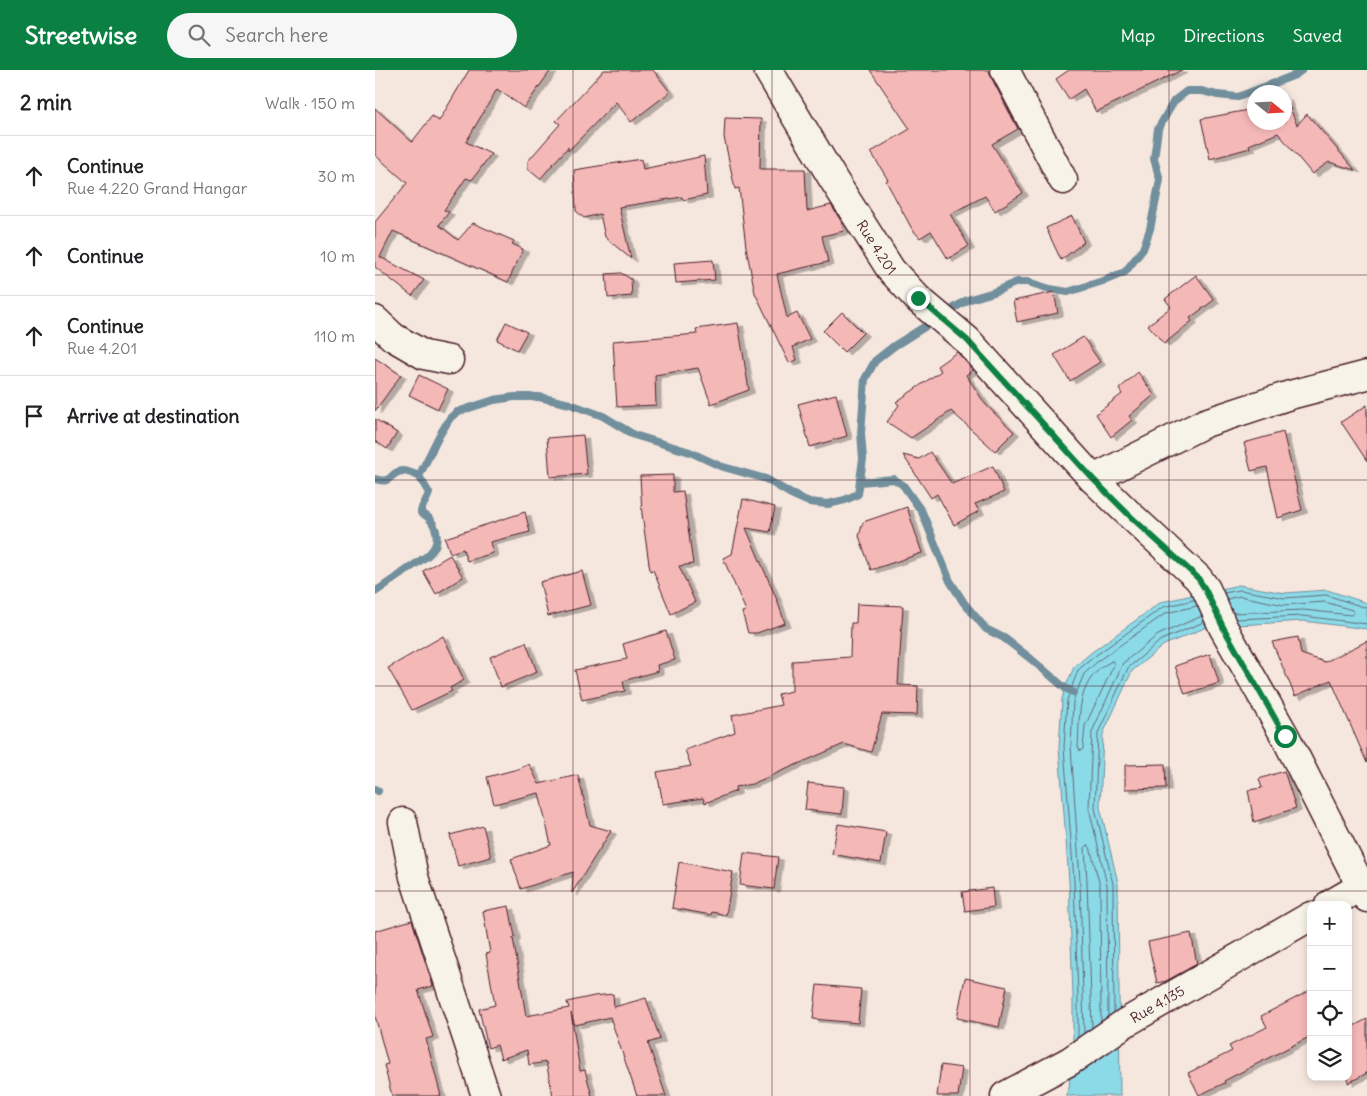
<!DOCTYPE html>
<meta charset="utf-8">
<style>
:root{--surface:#fff;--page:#f6f6f6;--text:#202124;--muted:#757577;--line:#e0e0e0;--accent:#0b8043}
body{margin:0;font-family:Delius,sans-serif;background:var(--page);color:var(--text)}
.controls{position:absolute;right:15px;bottom:15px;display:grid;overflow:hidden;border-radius:10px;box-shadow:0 2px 8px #0003}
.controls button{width:45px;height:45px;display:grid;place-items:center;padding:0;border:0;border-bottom:1px solid var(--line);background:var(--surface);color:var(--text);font:25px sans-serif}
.compass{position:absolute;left:872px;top:15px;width:45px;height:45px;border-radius:50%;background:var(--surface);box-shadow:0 2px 8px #0003;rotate:108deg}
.stop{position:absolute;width:15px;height:15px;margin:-11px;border:4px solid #0b8043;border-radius:50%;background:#fff}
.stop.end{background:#0b8043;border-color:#fff;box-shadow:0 1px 5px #0008}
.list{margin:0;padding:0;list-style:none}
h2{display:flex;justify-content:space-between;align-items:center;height:65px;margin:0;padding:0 20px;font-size:21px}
h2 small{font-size:16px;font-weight:400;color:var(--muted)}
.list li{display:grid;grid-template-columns:32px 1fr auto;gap:15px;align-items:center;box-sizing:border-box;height:80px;padding:0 20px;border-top:1px solid var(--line)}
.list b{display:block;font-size:19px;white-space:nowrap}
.list p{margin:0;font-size:16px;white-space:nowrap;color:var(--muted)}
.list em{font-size:16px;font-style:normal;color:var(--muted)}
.icon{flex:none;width:28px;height:28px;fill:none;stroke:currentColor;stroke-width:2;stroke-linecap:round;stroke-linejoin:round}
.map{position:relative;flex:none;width:992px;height:1026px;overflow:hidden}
header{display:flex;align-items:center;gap:30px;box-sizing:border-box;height:70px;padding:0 25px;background:var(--accent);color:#fff}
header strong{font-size:24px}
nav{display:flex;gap:28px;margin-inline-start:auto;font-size:18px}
.search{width:350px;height:45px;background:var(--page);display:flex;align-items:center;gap:12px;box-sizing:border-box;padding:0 18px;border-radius:28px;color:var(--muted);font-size:19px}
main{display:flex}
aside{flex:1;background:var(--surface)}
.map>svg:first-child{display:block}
.water{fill:#8bdae8;stroke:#718f9c}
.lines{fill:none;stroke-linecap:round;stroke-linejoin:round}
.shore{stroke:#646a77;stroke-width:1}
.stream{stroke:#718f9c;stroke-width:8}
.building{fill:#f4b8b7;stroke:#4a1f2b;filter:url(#shadow)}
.minor-casing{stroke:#4a1f2b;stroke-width:31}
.minor{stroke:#f7f3e8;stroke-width:28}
.route{stroke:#0b8043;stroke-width:6}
.grid{fill:none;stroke:#4a1f2b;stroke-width:1;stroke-opacity:0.55}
.labels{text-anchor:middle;stroke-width:4;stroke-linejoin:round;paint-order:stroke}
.street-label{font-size:14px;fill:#4a1f2b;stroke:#f7f3e8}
</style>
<header>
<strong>Streetwise</strong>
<div class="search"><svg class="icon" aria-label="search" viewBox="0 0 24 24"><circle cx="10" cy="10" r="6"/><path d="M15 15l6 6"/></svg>Search here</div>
<nav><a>Map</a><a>Directions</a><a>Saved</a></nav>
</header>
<main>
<aside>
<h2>2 min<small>Walk · 150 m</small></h2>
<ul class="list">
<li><svg class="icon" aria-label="ahead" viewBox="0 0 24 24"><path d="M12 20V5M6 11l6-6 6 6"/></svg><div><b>Continue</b><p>Rue 4.220 Grand Hangar</p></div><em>30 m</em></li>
<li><svg class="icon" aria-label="ahead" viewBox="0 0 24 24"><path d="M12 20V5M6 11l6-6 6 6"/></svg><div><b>Continue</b></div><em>10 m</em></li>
<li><svg class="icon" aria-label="ahead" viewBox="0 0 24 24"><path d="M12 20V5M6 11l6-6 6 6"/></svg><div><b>Continue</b><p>Rue 4.201</p></div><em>110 m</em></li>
<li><svg class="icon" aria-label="arrive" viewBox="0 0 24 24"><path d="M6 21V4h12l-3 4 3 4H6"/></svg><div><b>Arrive at destination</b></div></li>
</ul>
</aside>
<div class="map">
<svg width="992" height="1026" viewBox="0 0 992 1026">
<defs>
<filter id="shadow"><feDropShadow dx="5.5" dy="3" stdDeviation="0" flood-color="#0004"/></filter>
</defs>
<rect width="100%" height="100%" fill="#f6e7de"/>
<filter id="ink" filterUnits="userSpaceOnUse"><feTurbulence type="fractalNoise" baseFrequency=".02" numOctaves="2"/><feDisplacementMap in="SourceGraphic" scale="10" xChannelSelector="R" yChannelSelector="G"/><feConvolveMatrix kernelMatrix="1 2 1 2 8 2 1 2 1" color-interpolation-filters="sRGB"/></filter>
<g filter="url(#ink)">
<path class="water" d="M864,515L910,523L952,520L992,533V559L928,551L832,557L789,575L757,601L728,664L725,737L743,813L745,1026H691L694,1018L698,973V928L694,811L684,677L687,629L690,618L699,597L717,582L786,532Z"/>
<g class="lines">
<path class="shore" d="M849,523L865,520L910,528L951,525L992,538
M852,529L865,526L909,535L950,532L977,540L979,543L976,545L928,540L858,543
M861,549L928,546L992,554
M737,591L739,593V595L710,656L708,679L705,681L703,677C705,644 701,608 737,591Z
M739,942L738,814L720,738L723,663L753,598L786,570L829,552
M733,946L732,815L714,738L717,662L748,593L783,565L827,546
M717,958L712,811L710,778L713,775L715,777L725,816L726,952
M709,963L705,811L696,677L698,631L709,604L724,590L791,543L822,536
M703,967V927L699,811L689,677L692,630L703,600L720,586L788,537L819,530"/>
<path class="stream" d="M0,409C18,415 14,402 27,401C33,401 39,404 44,406
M485,412L519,409L528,415L547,442L575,511L589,533L611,559L629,568L656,589L690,618L698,622
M0,522L52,486C56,482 60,479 61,473C64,461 57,447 46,443C46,435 52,431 54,423L44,406L64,366L75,348L82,342L119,330L139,327H164L195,334L228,346L259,365L315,382L345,396L391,409L416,424L434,432L453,434L470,430L483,424L488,389L486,363L490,309L500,291L519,276L592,230L619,222L642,212H653L675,219L693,222L731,210L750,202L768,179L775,159L785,110L779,89L783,59L799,31L812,21H827L842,25L863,27L920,5L927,0
M0,719L3,721"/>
</g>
<path class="building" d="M94,0H176L149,38L122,19L91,72L116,84L97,110L91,108L69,140L74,142L64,155L83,170L98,153L139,171L137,174L148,179L133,212L18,161L5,187L49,210L37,226L0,197V152L32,113L0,85V38L37,72L57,46L64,51Z
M229,0H278L295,22L256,52L241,32L193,81V77L165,109L153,99V91L185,54L181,51Z
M495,0H614L616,7L643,59L617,74L648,123L620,141L610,126L575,144L594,176L573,189L556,161L545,168L537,159L511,111L513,110L496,82L535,59Z
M694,0H807L721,42L709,19L694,29L681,9Z
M910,26L922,55L932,44L980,100L954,92L937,104L903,63L874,75L875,78L835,89L826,49L873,40L880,37V52H910Z
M350,48L386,49L385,99H430L432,141L456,135L466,151L469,161L447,166L453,192L402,204L412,248L422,243L435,269L418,277L422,290L414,293L380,223L371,177L364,118L360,119L349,67Z
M329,86L332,125L308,130L307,127L244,137L256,189L230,167L225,144L209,148L201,141L199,100L266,89L268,99Z
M697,146L709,172L686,190L671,158Z
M338,190L340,210L301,213L299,193Z
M246,203L256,209L257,226L233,228L231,204Z
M821,205L839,230L815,248L817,251L789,274L773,255L796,237L790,229Z
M679,222L683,243L642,252L638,231Z
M467,242L488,263L469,282L448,261Z
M131,252L152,262L142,280L122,270Z
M363,253L374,320L336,334L323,298L280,305L281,335L242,337L238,271L322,264L321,259Z
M708,267L725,292L695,311L679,285Z
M582,282L598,300L591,305L611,335L639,362L620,381L576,341L536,368L512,352L524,335L521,332L566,301L562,296Z
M0,288L26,305L0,341Z
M763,302L779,325L754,346L757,350L736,367L721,344L747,324L744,319Z
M44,305L73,319L63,339L34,325Z
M461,324L472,366L435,377L423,334Z
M992,335V391L966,352Z
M0,349L22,363L12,379L0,371Z
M908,362L927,440L903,448L892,397L876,401L869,373Z
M208,365L212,404L175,407L172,368Z
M555,382L577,414L618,396L629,422L600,434L604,441L579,455L562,424L556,428L528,385L544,389Z
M298,405V422L308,421L318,494L304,496L320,532L296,544L278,500L275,501L267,444L265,406Z
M368,429L400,437L395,462L371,458L402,530L410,553L382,563H373L367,542L371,541L348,488L357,484Z
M532,437L547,483L496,500L484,466L488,452Z
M150,442L155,462L115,472L118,483L92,491L88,479L75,483L70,468Z
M75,485L88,507L61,524L48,501Z
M207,501L216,535L173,546L165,512Z
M482,534L528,536L523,615L543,616L542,645L507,644L496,682L469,674L377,714L360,717L361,721L330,733L328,728L288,734L282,702L316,696L310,680L360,662L357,645L406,635L403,624L417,621V591L475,587L476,553H481Z
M291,561L300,590L282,595L283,601L248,611L250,621L207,630L200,600L252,589L248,574Z
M68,566L89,610L75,618L77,621L37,640L13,598Z
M923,567L926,584L950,592L992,571V693L956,610L920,626L897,572Z
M151,572L162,602L126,617L115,587Z
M835,584L844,613L810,624L800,596Z
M154,694L164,714L203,705L215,755L236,761L197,823L198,802L146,819L136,789L176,775L164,723L119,734L112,707L143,699Z
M790,694L791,718L750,719V695Z
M909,701L921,738L879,752L873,720L887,718L884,709Z
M433,713L469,717L467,744L430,740Z
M463,754L511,762L506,793L457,784Z
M108,756L116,787L83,796L75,765Z
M369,783L403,787L399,819L365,815Z
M304,792L358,802L351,845L337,842L336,845L297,838Z
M617,818L619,837L590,841L587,822Z
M134,836L140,867L138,868L151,946L194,938L192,932L219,926L238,924L239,937L271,928L285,969L273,973L291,1026H262L235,947L200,955L196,943L205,1001L210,1000L217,1026H178L171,992L154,995L152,980L126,989L122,975L113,978L104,939L120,935L111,884L115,883L108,841Z
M37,850L58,916L43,920L58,967L51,969L66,1026H17L9,995L13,994L0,946V861Z
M816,863L822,894L791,911L782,913L773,872Z
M590,908L632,917L624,957L582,948Z
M442,915L486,919L483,953L438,949Z
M936,920V966L849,1011L850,1013L824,1025L813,1003L857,981L854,976L892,957L886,946Z
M992,949V1003L973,1013V959Z
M566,995L587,998L583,1026H562Z"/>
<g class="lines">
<defs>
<g id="minor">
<path id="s1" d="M393,0L458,109L516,200L543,229L592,270L718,409L755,445L823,508L831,519L848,557L910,666L992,828"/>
<path d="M630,0L688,110"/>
<path d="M0,250L18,267L49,285L74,290"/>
<path d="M718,409L830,353L915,325L992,305"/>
<path d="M28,752L39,807L111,1026"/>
<path d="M954,835L985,817"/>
<path id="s2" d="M630,1026L695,991L750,953L936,846"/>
</g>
</defs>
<use href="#minor" class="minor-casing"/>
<use href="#minor" class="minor"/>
</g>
</g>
<g class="lines" filter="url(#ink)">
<path class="route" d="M543,228L592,270L718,409L755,446L823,508L830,519L848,557L910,666"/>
</g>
<path class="grid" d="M198,0V1026M397,0V1026M595,0V1026M794,0V1026M0,205H992M0,410H992M0,616H992M0,821H992"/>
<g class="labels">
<g class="street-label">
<text dy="5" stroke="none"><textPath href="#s1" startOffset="208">Rue 4.201</textPath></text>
<text dy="5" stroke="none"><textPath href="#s2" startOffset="178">Rue 4.135</textPath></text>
</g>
</g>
</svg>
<div class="controls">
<button>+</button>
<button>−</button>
<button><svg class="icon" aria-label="locate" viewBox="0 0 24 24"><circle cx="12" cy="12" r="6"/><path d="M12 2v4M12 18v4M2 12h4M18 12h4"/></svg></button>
<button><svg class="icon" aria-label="layers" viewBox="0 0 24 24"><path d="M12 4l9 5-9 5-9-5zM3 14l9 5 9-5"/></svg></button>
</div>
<svg class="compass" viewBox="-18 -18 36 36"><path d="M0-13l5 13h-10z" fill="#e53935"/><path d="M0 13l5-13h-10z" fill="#757577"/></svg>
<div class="stop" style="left:910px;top:666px"></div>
<div class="stop end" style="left:543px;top:228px"></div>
</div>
</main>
